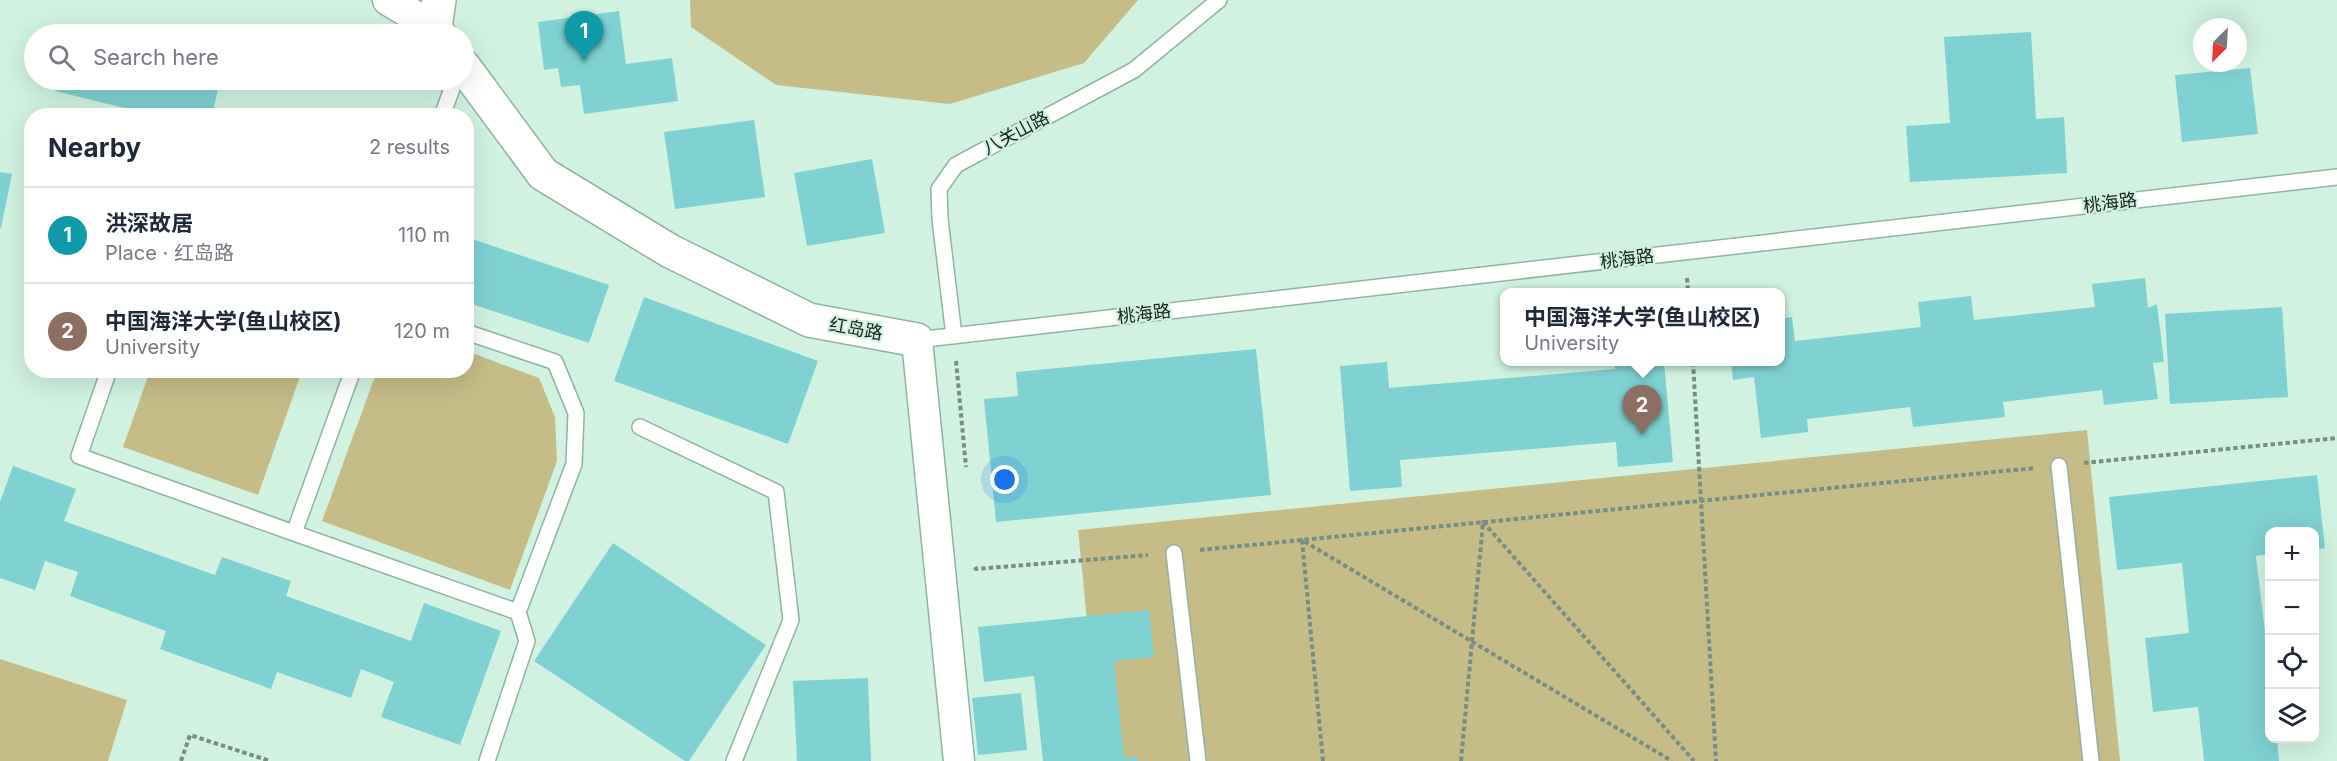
<!DOCTYPE html>
<meta charset="utf-8">
<style>
:root{--surface:#fff;--page:#f6f6f7;--text:#1f2937;--muted:#747a83;--line:#e0e1e3;--accent:#db2777}
body{margin:0;font-family:Inter,"Noto Sans SC",sans-serif;background:var(--page);color:var(--text)}
.controls{position:absolute;right:18px;bottom:18px;display:grid;overflow:hidden;border-radius:12px;box-shadow:0 6px 24px #0002}
.controls button{width:54px;height:54px;display:grid;place-items:center;padding:0;border:0;border-bottom:2px solid var(--line);background:var(--surface);color:var(--text);font:30px sans-serif}
.compass{position:absolute;left:2193px;top:18px;width:54px;height:54px;border-radius:50%;background:var(--surface);box-shadow:0 6px 24px #0002;rotate:204deg}
.you{position:absolute;left:1005px;top:480px;width:21px;height:21px;margin:-15px;border:4px solid #fff;border-radius:50%;background:#1a73e8;box-shadow:0 0 0 9px #1a73e833}
.badge{display:grid;place-items:center;width:39px;height:39px;border-radius:50%;background:var(--accent);color:#fff;font-size:20px;font-weight:700}
.pin{position:absolute;translate:-50% -50px;filter:drop-shadow(0 2px 3px #0008)}
.pin::after{content:'';position:absolute;top:32px;width:21px;height:18px;background:inherit;clip-path:polygon(0 0,100% 0,50% 100%)}
.popup{position:absolute;left:1500px;top:288px;width:285px;height:78px;box-sizing:border-box;display:grid;place-content:center;border-radius:12px;background:var(--surface);filter:drop-shadow(0 2px 4px #0005);font-size:20px;white-space:nowrap;color:var(--muted)}
.popup b{font-size:22px;color:var(--text)}
.popup::after{content:'';position:absolute;left:50%;top:100%;margin-left:-12px;border:12px solid transparent;border-top-color:var(--surface)}
.list{margin:0;padding:0;list-style:none}
h2{display:flex;justify-content:space-between;align-items:center;height:78px;margin:0;padding:0 24px;font-size:26px}
h2 small{font-size:20px;font-weight:400;color:var(--muted)}
.list li{display:grid;grid-template-columns:39px 1fr auto;gap:18px;align-items:center;box-sizing:border-box;height:96px;padding:0 24px;border-top:2px solid var(--line)}
.list b{display:block;font-size:22px;white-space:nowrap}
.list p{margin:0;font-size:20px;white-space:nowrap;color:var(--muted)}
.list em{font-size:20px;font-style:normal;color:var(--muted)}
.icon{flex:none;width:33px;height:33px;fill:none;stroke:currentColor;stroke-width:2;stroke-linecap:round;stroke-linejoin:round}
.map{position:relative;flex:none;width:2337px;height:761px;overflow:hidden}
.search{position:absolute;background:var(--surface);box-shadow:0 6px 24px #0002;left:24px;top:24px;width:450px;height:66px;display:flex;align-items:center;gap:15px;box-sizing:border-box;padding:0 21px;border-radius:33px;color:var(--muted);font-size:22px}
.panel{position:absolute;background:var(--surface);box-shadow:0 6px 24px #0002;left:24px;top:108px;width:450px;height:270px;border-radius:24px}
.map>svg:first-child{display:block}
.green{fill:#c6bc88}
.building{fill:#80d1d2}
.lines{fill:none;stroke-linecap:round;stroke-linejoin:round}
.service-casing{stroke:#93b2a3;stroke-width:18}
.minor-casing{stroke:#93b2a3;stroke-width:33}
.tertiary-casing{stroke:#93b2a3;stroke-width:36}
.path{stroke:#778d82;stroke-width:4;stroke-dasharray:4.5 3;stroke-linecap:butt}
.service{stroke:#fff;stroke-width:15}
.minor{stroke:#fff;stroke-width:30}
.tertiary{stroke:#fff;stroke-width:33}
.labels{text-anchor:middle;stroke-width:4.5;stroke-linejoin:round;paint-order:stroke}
.street-label{font-size:18px;fill:#17231d;stroke:#d1f2e1}
</style>
<div class="map">
<svg width="2337" height="761" viewBox="0 0 2337 761">
<rect width="100%" height="100%" fill="#d1f2e1"/>
<path class="green" d="M690,0H1138L1084,63L950,104L776,85L691,27Z
M467,351L539,378L555,417L557,461L510,590L322,521L377,371L466,370Z
M150,371H302L258,495L123,447Z
M2087,430L2120,761H1101L1078,530Z
M0,659L127,700L108,761H0Z"/>
<path class="building" d="M619,11L626,64L672,58L678,101L584,114L580,85L561,87L558,68L544,70L538,22Z
M2031,32L2036,119L2064,117L2067,173L1910,182L1906,126L1950,123L1944,37Z
M2250,68L2258,134L2182,142L2175,75Z
M58,80H220L212,116H157L55,91Z
M754,120L765,197L675,209L664,132Z
M872,159L885,233L807,246L794,173Z
M0,172L12,174L1,228H0Z
M466,237L609,285L589,343L466,302Z
M2145,278L2148,308L2157,304L2164,362L2153,363L2158,399L2104,405L2102,390L2003,402L2005,417L1913,427L1910,407L1807,419L1808,432L1761,438L1754,377L1733,380L1731,362H1780V319L1792,317L1795,341L1921,327L1918,302L1971,296L1974,320L2095,307L2092,284Z
M644,297L818,361L788,444L614,381Z
M2282,307L2288,397L2170,404L2165,314Z
M1256,349L1271,495L996,522L984,399L1018,396L1016,372Z
M1387,362L1389,388L1615,369L1614,362H1664L1673,462L1618,467L1616,442L1400,460L1402,487L1350,491L1340,366Z
M13,466L76,489L64,521L215,575L222,557L291,581L286,596L411,641L424,603L501,631L460,745L381,717L394,682L361,669L351,698L277,672L271,689L160,649L166,631L70,596L78,572L45,561L35,590L0,578V502Z
M2317,475L2325,548L2314,550V532H2270V554L2256,556L2270,675V738H2277L2279,761H2204L2198,707L2153,712L2145,638L2189,633L2182,563L2117,570L2109,497Z
M613,543L766,645L689,761H685L534,661Z
M1149,610L1154,657L1114,661L1124,758L1138,757V761H1043L1034,676L984,682L978,627Z
M868,678L871,761H797L793,681Z
M1021,693L1027,750L978,755L972,698Z"/>
<g class="lines">
<defs>
<path id="service" d="M442,116L455,80
M954,336L940,219L939,189L956,165L1134,70L1219,0
M917,340L2337,177
M109,370L79,456L294,533L353,370
M640,427L776,492L791,620L734,761
M2059,466L2091,761
M294,533L518,612L574,464L576,413L555,362L466,332
M1174,553L1198,761
M487,761L527,641L518,612"/>
<path id="minor" d="M388,0L435,28
M917,340L959,761"/>
<path id="tertiary" d="M439,34L435,28L439,0
M464,67L543,174L670,251L809,320L917,340"/>
</defs>
<use href="#service" class="service-casing"/>
<use href="#minor" class="minor-casing"/>
<use href="#tertiary" class="tertiary-casing"/>
<path class="path" d="M1687,278L1688,292
M956,361L966,467
M1693,362L1716,761
M2084,463L2337,438
M1200,550L2035,468
M975,567L976,569L1148,555
M181,761L190,735L270,761
M1323,761L1302,540L1672,761
M1461,761L1483,522L1694,761"/>
<use href="#service" class="service"/>
<use href="#minor" class="minor"/>
<use href="#tertiary" class="tertiary"/>
</g>
<g class="labels">
<g class="street-label">
<text transform="translate(1016 133) rotate(-28)" y="6">八关山路</text>
<text transform="translate(2110 203) rotate(-7)" y="6">桃海路</text>
<text transform="translate(1627 259) rotate(-7)" y="6">桃海路</text>
<text transform="translate(1144 314) rotate(-7)" y="6">桃海路</text>
<text transform="translate(856 329) rotate(10)" y="6">红岛路</text>
</g>
</g>
</svg>
<div class="controls">
<button>+</button>
<button>−</button>
<button><svg class="icon" aria-label="locate" viewBox="0 0 24 24"><circle cx="12" cy="12" r="6"/><path d="M12 2v4M12 18v4M2 12h4M18 12h4"/></svg></button>
<button><svg class="icon" aria-label="layers" viewBox="0 0 24 24"><path d="M12 4l9 5-9 5-9-5zM3 14l9 5 9-5"/></svg></button>
</div>
<svg class="compass" viewBox="-18 -18 36 36"><path d="M0-13l5 13h-10z" fill="#e53935"/><path d="M0 13l5-13h-10z" fill="#747a83"/></svg>
<div class="you"></div>
<div class="pin badge" style="left:584px;top:61px;background:#0f9aa8">1</div>
<div class="pin badge" style="left:1642px;top:435px;background:#8d6e63">2</div>
<div class="popup"><b>中国海洋大学(鱼山校区)</b>University</div>
<div class="search"><svg class="icon" aria-label="search" viewBox="0 0 24 24"><circle cx="10" cy="10" r="6"/><path d="M15 15l6 6"/></svg>Search here</div>
<section class="panel">
<h2>Nearby<small>2 results</small></h2>
<ul class="list">
<li><span class="badge" style="background:#0f9aa8">1</span><div><b>洪深故居</b><p>Place · 红岛路</p></div><em>110 m</em></li>
<li><span class="badge" style="background:#8d6e63">2</span><div><b>中国海洋大学(鱼山校区)</b><p>University</p></div><em>120 m</em></li>
</ul>
</section>
</div>
